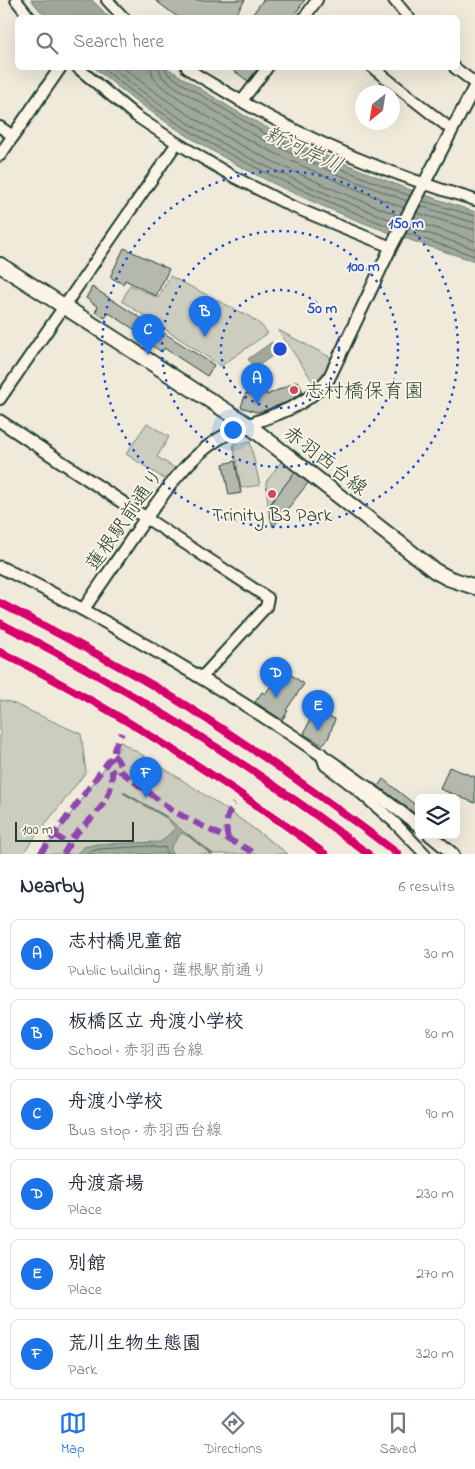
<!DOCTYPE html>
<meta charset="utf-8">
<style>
:root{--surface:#fff;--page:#f6f6f7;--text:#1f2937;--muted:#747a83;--line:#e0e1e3;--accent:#1a73e8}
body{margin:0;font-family:"Indie Flower","Klee One",sans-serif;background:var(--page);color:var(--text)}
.controls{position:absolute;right:15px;bottom:15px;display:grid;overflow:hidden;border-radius:8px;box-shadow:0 5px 20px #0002}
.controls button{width:45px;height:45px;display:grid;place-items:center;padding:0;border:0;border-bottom:1px solid var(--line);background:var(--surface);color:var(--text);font:25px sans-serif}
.compass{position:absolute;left:355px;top:85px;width:45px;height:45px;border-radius:50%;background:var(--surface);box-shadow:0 5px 20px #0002;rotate:210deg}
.scale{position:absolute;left:15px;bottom:12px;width:119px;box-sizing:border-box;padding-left:5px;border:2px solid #1f3d34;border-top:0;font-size:14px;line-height:18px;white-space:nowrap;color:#1f3d34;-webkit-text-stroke:4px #fcf5e5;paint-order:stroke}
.you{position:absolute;left:232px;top:429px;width:18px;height:18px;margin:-12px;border:4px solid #fff;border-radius:50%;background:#1a73e8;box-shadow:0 0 0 8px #1a73e833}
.badge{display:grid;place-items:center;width:32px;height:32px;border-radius:50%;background:var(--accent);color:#fff;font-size:16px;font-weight:700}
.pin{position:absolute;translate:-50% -41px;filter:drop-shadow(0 1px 2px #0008)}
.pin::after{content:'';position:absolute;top:26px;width:18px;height:15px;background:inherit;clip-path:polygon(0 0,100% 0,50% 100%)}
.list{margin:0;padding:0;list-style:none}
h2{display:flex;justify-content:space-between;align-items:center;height:65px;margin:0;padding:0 20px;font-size:21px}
h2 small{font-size:16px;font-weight:400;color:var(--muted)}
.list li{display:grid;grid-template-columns:32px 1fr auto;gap:15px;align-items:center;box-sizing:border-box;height:70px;margin:0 10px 10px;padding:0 10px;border:1px solid var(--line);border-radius:8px}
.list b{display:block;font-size:19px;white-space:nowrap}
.list p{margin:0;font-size:16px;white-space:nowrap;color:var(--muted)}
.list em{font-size:16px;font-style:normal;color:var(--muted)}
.icon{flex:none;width:28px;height:28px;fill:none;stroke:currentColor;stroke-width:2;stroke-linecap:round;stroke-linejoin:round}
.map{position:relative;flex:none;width:475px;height:854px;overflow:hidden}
.search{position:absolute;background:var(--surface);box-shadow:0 5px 20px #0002;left:15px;right:15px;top:15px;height:55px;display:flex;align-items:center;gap:12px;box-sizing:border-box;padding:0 18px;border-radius:8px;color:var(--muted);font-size:19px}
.sheet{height:545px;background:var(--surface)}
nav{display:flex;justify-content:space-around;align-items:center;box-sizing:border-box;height:70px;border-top:1px solid var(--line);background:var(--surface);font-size:14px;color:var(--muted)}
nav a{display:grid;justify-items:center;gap:2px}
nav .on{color:var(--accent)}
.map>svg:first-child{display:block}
.green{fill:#cccdbf;stroke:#76857a}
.water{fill:#9fa89a;stroke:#6c7d71}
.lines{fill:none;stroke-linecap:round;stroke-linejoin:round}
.shore{stroke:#52685d;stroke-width:1}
.stream{stroke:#6c7d71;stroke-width:2.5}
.building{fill:#b5b9ad;stroke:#1f3d34}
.minor-casing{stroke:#1f3d34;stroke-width:14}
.tertiary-casing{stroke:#1f3d34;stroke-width:15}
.secondary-casing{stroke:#1f3d34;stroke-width:18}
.minor{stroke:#fcf5e5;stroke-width:10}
.tertiary{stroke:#fcf5e5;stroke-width:11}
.secondary{stroke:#fcf5e5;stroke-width:14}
.quiet{stroke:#8e44ad;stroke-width:6;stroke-dasharray:12 6;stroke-linecap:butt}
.cycleway-casing{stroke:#fcf5e5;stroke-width:11}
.cycleway{stroke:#d6006c;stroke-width:8}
.ring{fill:none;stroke:#1d4ed8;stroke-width:2.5;stroke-dasharray:2.5 5}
.poi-dot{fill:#d1495b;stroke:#fcf5e5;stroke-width:2}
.labels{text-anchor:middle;stroke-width:4;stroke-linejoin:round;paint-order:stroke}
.poi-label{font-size:20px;fill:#1f3d34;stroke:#fcf5e5;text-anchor:start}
.street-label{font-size:20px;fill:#1f3d34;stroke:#fcf5e5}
.water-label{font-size:21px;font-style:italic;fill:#455d53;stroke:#fcf5e5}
.centre{fill:#1d4ed8;stroke:#fcf5e5;stroke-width:2.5}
.ring-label{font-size:15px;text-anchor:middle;font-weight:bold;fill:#1d4ed8;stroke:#fcf5e5;stroke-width:4;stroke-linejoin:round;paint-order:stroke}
</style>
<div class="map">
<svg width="475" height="854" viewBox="0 0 475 854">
<rect width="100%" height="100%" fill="#efeada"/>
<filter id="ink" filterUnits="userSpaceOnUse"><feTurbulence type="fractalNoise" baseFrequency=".02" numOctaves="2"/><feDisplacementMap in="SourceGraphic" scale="10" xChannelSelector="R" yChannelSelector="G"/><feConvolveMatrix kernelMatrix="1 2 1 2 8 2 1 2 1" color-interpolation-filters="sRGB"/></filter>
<g filter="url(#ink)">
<path class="green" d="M170,276L250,317L261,325L268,333L221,366L122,301L130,285L158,298Z
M278,330L332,358L326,370L314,383Z
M147,423L169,437L157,457L175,468L166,480L126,454Z
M250,442L260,485L241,488L233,444Z
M281,462L295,472L268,507L266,482Z
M0,700L10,702L81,734L86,772L22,854H0Z
M119,741C178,776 234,813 288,854H41L120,747L117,745Z"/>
<path class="water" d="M31,0H92L109,17H46Z
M95,68H167L236,111L297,144L402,187L475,212V261C339,220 203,161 95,68Z
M272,342L278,352L255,368L248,359Z
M164,815L189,836L181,833L171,847V853L173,854H76L84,847L97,844L161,842L175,828Z"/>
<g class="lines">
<path class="shore" d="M103,68C188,141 289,187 393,228
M113,68C195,139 296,183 396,222
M124,68C205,135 302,178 400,216
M151,68L153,77L160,85C234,139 318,175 404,208
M159,68L162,77L177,88L261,139L334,173L407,201
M165,68L167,73L181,83L264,133L336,167L410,196
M423,201L475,216
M420,206L475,223
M417,213L475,230
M413,221L475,241
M409,227L475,249
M406,233L475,256
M84,854L98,849L151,846L158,848L165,847L167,854"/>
<path class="stream" d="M124,793L166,817
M188,835L212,854"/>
</g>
<path class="building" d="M155,0H245L233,18H179Z
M263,0H305L292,18H250Z
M230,68H258L248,81Z
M124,248L169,269L156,296L125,280L123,284L110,277Z
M92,287L214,365L207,376L164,348L162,352L141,339L143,335L109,313L105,318L95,312L98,307L86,298Z
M298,381L303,392L287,402L263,411L256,412L241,407L246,393L251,395L266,393L267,395Z
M235,461L241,493L229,495L223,464Z
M295,472L308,483L273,527L268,507Z
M283,669L304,684L286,710L288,711L282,720L255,702L262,692L265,694Z
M314,710L335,719L328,739L322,745L304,734Z
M449,767L475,777V803L440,789Z
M383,779L419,808L418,816L378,786Z"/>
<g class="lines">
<defs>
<path id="minor" d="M16,0L30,18
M107,0L124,18
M394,0L409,18
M304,18L317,0
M78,68L136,116L177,143L234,177L291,206L391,247
M187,68C199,77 213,84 226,92C303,139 389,174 475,200
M373,68L452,130
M455,68L475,83
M241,102L267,68
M0,127L13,136
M0,399L177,143
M146,518L268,598L266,607L202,677
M321,753L325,765L354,787L394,822L425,854"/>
<path id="tertiary" d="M0,155L60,68
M0,421L146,518
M0,567C50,591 99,618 147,646C241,700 333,759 419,826
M83,610C102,582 121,555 139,528C162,496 183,462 217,440C256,415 297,418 329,378L391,247L475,86
M430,835L453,854"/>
<path id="secondary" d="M0,265L248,425L435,571L448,578L475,587"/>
</defs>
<use href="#minor" class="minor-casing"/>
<use href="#tertiary" class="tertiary-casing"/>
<use href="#secondary" class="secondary-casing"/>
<use href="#minor" class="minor"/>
<use href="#tertiary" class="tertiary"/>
<use href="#secondary" class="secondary"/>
<path class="quiet" d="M113,755C119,760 120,763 120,771L123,773L173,811L257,854
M54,834L70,846
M228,839C225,825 226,816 234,804
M40,854L113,755L115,746L122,733
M63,854C68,849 69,842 73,837C92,817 114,801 112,772L120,767"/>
<defs>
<path id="cycleway" d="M0,603C55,632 111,660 164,692C245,742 322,796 398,854
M0,623C129,689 253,765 368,854
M0,652C114,708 223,779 325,854"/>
</defs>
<use href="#cycleway" class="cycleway-casing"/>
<use href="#cycleway" class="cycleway"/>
</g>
</g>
<g class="ring">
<circle cx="280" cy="349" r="59"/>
<circle cx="280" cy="349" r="118"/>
<circle cx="280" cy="349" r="178"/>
</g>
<g class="poi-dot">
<circle cx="294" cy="390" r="5"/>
<circle cx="272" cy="494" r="5"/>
</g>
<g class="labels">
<g class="poi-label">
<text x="304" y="397">志村橋保育園</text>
<text x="272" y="521" text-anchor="middle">Trinity B3 Park</text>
</g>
<g class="street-label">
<text transform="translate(326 460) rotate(38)" y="7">赤羽西台線</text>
<text transform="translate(124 519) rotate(-55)" y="7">蓮根駅前通り</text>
</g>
<g class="water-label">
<text transform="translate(304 149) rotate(25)" y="7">新河岸川</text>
</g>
</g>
<circle cx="280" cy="349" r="8" class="centre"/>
<g class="ring-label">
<text x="406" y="228">150 m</text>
<text x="363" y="271">100 m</text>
<text x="322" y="313">50 m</text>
</g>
</svg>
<div class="controls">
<button><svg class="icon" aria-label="layers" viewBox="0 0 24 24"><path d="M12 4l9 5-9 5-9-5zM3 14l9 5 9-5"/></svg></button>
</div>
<svg class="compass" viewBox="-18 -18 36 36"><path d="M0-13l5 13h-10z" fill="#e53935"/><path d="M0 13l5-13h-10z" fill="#747a83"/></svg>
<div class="scale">100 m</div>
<div class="you"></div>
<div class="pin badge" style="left:257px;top:404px">A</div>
<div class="pin badge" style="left:205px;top:337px">B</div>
<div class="pin badge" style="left:148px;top:355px">C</div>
<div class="pin badge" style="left:276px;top:698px">D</div>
<div class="pin badge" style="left:318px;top:731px">E</div>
<div class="pin badge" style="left:146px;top:798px">F</div>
<div class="search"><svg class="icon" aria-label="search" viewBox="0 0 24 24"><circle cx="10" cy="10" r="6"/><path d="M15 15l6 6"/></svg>Search here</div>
</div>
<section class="sheet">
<h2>Nearby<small>6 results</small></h2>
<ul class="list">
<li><span class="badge">A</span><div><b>志村橋児童館</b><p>Public building · 蓮根駅前通り</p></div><em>30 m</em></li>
<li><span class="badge">B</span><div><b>板橋区立 舟渡小学校</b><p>School · 赤羽西台線</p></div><em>80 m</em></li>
<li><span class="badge">C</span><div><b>舟渡小学校</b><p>Bus stop · 赤羽西台線</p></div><em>90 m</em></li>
<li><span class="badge">D</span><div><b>舟渡斎場</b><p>Place</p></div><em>230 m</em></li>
<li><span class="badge">E</span><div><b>別館</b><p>Place</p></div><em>270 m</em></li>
<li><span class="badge">F</span><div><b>荒川生物生態園</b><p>Park</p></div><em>320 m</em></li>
</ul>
</section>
<nav>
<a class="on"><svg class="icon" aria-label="map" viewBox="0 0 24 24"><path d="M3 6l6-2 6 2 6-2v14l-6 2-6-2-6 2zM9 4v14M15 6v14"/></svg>Map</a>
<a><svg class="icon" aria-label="directions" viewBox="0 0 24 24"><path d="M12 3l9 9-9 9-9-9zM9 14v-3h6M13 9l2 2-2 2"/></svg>Directions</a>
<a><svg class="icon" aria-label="saved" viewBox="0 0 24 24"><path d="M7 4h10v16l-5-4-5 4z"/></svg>Saved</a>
</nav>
